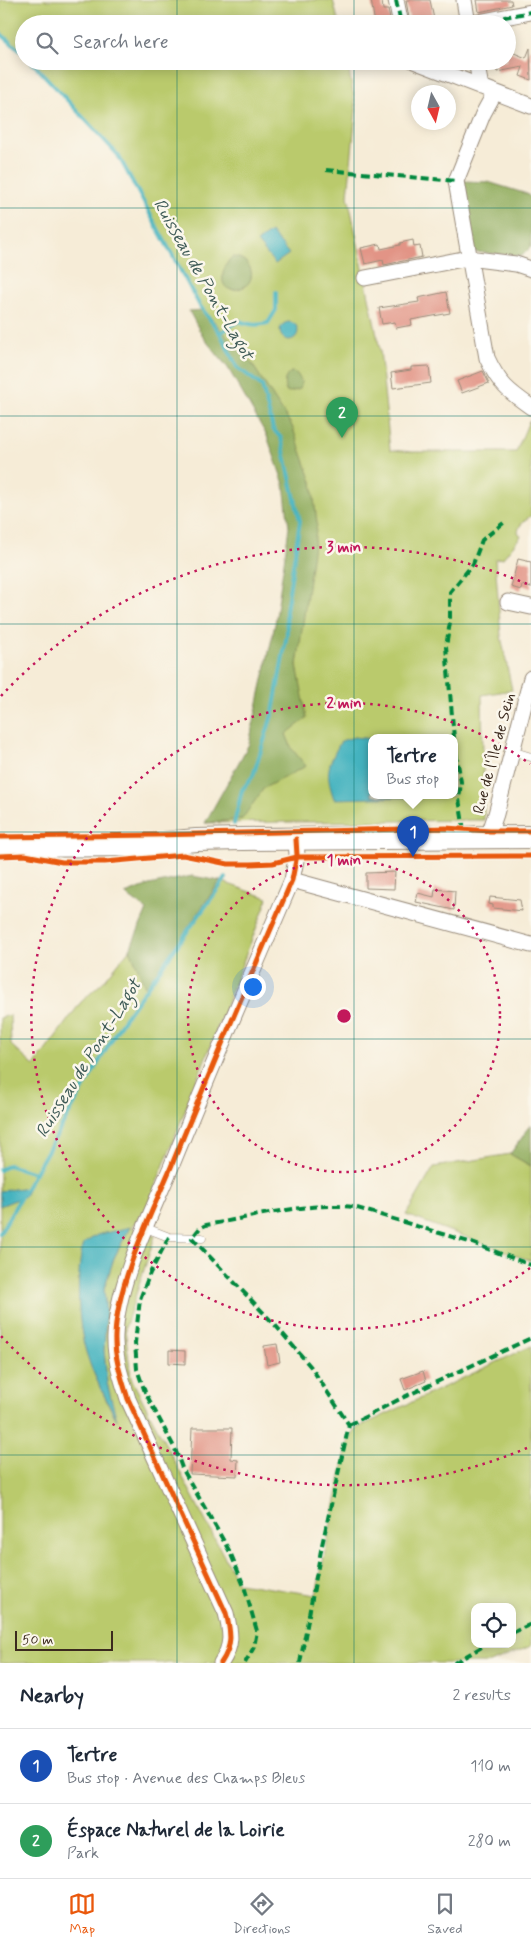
<!DOCTYPE html>
<meta charset="utf-8">
<style>
:root{--surface:#fff;--page:#f6f6f7;--text:#1f2937;--muted:#747a83;--line:#e0e1e3;--accent:#ea580c}
body{margin:0;font-family:Mynerve,sans-serif;background:var(--page);color:var(--text)}
.controls{position:absolute;right:15px;bottom:15px;display:grid;overflow:hidden;border-radius:10px;box-shadow:0 2px 12px #0003}
.controls button{width:45px;height:45px;display:grid;place-items:center;padding:0;border:0;border-bottom:1px solid var(--line);background:var(--surface);color:var(--text);font:25px sans-serif}
.compass{position:absolute;left:411px;top:85px;width:45px;height:45px;border-radius:50%;background:var(--surface);box-shadow:0 2px 12px #0003;rotate:172deg}
.scale{position:absolute;left:15px;bottom:12px;width:98px;box-sizing:border-box;padding-left:5px;border:2px solid #3b2a1e;border-top:0;font-size:14px;line-height:18px;white-space:nowrap;color:#3b2a1e;-webkit-text-stroke:4px #fbf7ec;paint-order:stroke}
.you{position:absolute;left:252px;top:986px;width:18px;height:18px;margin:-12px;border:4px solid #fff;border-radius:50%;background:#1a73e8;box-shadow:0 0 0 8px #1a73e833}
.badge{display:grid;place-items:center;width:32px;height:32px;border-radius:50%;background:var(--accent);color:#fff;font-size:16px;font-weight:700}
.pin{position:absolute;translate:-50% -41px;filter:drop-shadow(0 1px 2px #0008)}
.pin::after{content:'';position:absolute;top:26px;width:18px;height:15px;background:inherit;clip-path:polygon(0 0,100% 0,50% 100%)}
.popup{position:absolute;left:368px;top:734px;width:90px;height:65px;box-sizing:border-box;display:grid;place-content:center;border-radius:10px;background:var(--surface);filter:drop-shadow(0 1px 4px #0005);font-size:16px;white-space:nowrap;color:var(--muted)}
.popup b{font-size:19px;color:var(--text)}
.popup::after{content:'';position:absolute;left:50%;top:100%;margin-left:-10px;border:10px solid transparent;border-top-color:var(--surface)}
.list{margin:0;padding:0;list-style:none}
h2{display:flex;justify-content:space-between;align-items:center;height:65px;margin:0;padding:0 20px;font-size:21px}
h2 small{font-size:16px;font-weight:400;color:var(--muted)}
.list li{display:grid;grid-template-columns:32px 1fr auto;gap:15px;align-items:center;box-sizing:border-box;height:75px;padding:0 20px;border-top:1px solid var(--line)}
.list b{display:block;font-size:19px;white-space:nowrap}
.list p{margin:0;font-size:16px;white-space:nowrap;color:var(--muted)}
.list em{font-size:16px;font-style:normal;color:var(--muted)}
.icon{flex:none;width:28px;height:28px;fill:none;stroke:currentColor;stroke-width:2;stroke-linecap:round;stroke-linejoin:round}
.map{position:relative;flex:none;width:531px;height:1663px;overflow:hidden}
.search{position:absolute;background:var(--surface);box-shadow:0 2px 12px #0003;left:15px;right:15px;top:15px;height:55px;display:flex;align-items:center;gap:12px;box-sizing:border-box;padding:0 18px;border-radius:28px;color:var(--muted);font-size:19px}
.sheet{height:215px;background:var(--surface)}
nav{display:flex;justify-content:space-around;align-items:center;box-sizing:border-box;height:70px;border-top:1px solid var(--line);background:var(--surface);font-size:14px;color:var(--muted)}
nav a{display:grid;justify-items:center;gap:2px}
nav .on{color:var(--accent)}
.map>svg:first-child{display:block}
.green{fill:#baca6c;stroke:#7a7a45;fill-rule:evenodd}
.forest{fill:#93ae60;stroke:#676c3f}
.water{fill:#44b3bf;stroke:#406e6e}
.lines{fill:none;stroke-linecap:round;stroke-linejoin:round}
.stream{stroke:#44b3bf;stroke-width:4}
.building{fill:#e29486}
.lane-casing{stroke:#988b7a;stroke-width:9}
.street-casing{stroke:#988b7a;stroke-width:17}
.secondary-casing{stroke:#988b7a;stroke-width:24}
.lane{stroke:#fff;stroke-width:8}
.street{stroke:#fff;stroke-width:15}
.secondary{stroke:#fff;stroke-width:22}
.quiet{stroke:#00873e;stroke-width:4;stroke-dasharray:8 4;stroke-linecap:butt}
.cycleway-casing{stroke:#fbf7ec;stroke-width:8}
.cycleway{stroke:#e8590c;stroke-width:5}
.grid{fill:none;stroke:#0f766e;stroke-width:1;stroke-opacity:0.55}
.ring{fill:none;stroke:#c2185b;stroke-width:2.5;stroke-dasharray:2.5 5}
.labels{text-anchor:middle;stroke-width:5;stroke-linejoin:round;paint-order:stroke}
.street-label{font-size:16px;fill:#3b2a1e;stroke:#fbf7ec}
.water-label{font-size:18px;font-style:italic;fill:#3e5a56;stroke:#fbf7ec}
.centre{fill:#c2185b;stroke:#fbf7ec;stroke-width:2.5}
.ring-label{font-size:15px;text-anchor:middle;font-weight:bold;fill:#c2185b;stroke:#fbf7ec;stroke-width:5;stroke-linejoin:round;paint-order:stroke}
</style>
<div class="map">
<svg width="531" height="1663" viewBox="0 0 531 1663">
<rect width="100%" height="100%" fill="#fbf7ec"/>
<filter id="ink" filterUnits="userSpaceOnUse"><feTurbulence type="fractalNoise" baseFrequency=".02" numOctaves="2"/><feDisplacementMap in="SourceGraphic" scale="10" xChannelSelector="R" yChannelSelector="G"/><feConvolveMatrix kernelMatrix="1 2 1 2 8 2 1 2 1" color-interpolation-filters="sRGB"/></filter>
<filter id="wash" filterUnits="userSpaceOnUse"><feTurbulence type="fractalNoise" baseFrequency=".0096" numOctaves="4" result="noise"/><feDisplacementMap in="SourceGraphic" scale="20" xChannelSelector="R" yChannelSelector="G"/><feGaussianBlur stdDeviation="1.12" result="paint"/><feColorMatrix in="noise" values="0 0 0 0 0 0 0 0 0 0 0 0 0 0 0 0 0 1.4 0 .05"/><feComposite in="paint" operator="in"/></filter>
<g filter="url(#wash)">
<rect width="100%" height="100%" fill="#f6ecd7"/>
<path class="green" d="M0,0H333L339,24H24V54L0,33Z
M31,61H347L356,109L348,196L380,350L390,450L414,452H516L529,421L531,422V516C524,520 519,525 518,532L521,536L503,558L495,559L501,636L512,690L482,695L484,820L205,823L242,819C264,777 305,714 297,665L313,494L312,481L218,327L200,306L118,155ZM372,738H454V796H372Z
M220,881L268,898L147,1208L131,1227L155,1236L125,1328L131,1378L238,1583L316,1595L348,1442L357,1428L531,1346V1646L490,1663H209L207,1661L205,1663H0V1018L10,1015L11,1045L34,1066L81,1002L103,982L130,949L147,989ZM130,1227L114,1258L104,1289L106,1317L104,1350L107,1383L115,1417C101,1390 87,1363 82,1333C79,1315 80,1296 78,1278ZM475,1607H512V1644H475Z
M510,1154L531,1166V1261L406,1215L434,1167Z"/>
<path class="forest" d="M464,181L488,182L527,194L531,198V247L522,256L474,252L465,207Z
M232,257C253,257 260,284 238,289C217,294 220,268 232,257Z
M204,310L252,364L292,426L312,482L317,523L297,665L307,718L286,734L292,749L306,766L264,788L242,819L205,823L249,744L275,624L289,527L284,484L267,436L228,368L203,337L189,311Z
M291,372L296,373C300,378 303,382 300,389L290,392L286,391C283,383 284,377 291,372Z
M192,876L220,881L146,989L130,949L147,910L125,894L149,885Z
M531,1125V1166L510,1154Z"/>
<path class="water" d="M271,232L289,254L275,264L257,242Z
M280 331a9 9 0 1 1 18 0a9 9 0 1 1-18 0Z
M354,737L372,739V796H409V797L334,799C325,772 327,767 341,741Z
M21,1188L28,1190L25,1196L0,1206V1191Z
M130,1227L114,1258L104,1289L106,1317L104,1350L107,1383L117,1420C106,1398 93,1376 86,1352C77,1322 76,1275 83,1244L97,1235Z"/>
<g class="lines">
<path class="stream" d="M0,33L24,54
M31,61L118,155L200,306L220,333L237,367L262,386L273,429L281,438L300,521L286,611L287,634L273,712L253,776L242,790L234,824
M220,333L239,321C250,325 257,326 268,323L276,310V292
M0,1170L8,1165L35,1173
M0,1233L122,1022L226,878"/>
</g>
<g id="blocks">
<path class="building" d="M371,0H382L383,10H388L391,24H375Z
M406,0H430L435,24H410Z
M477,0H511L512,5L479,12Z
M530,48L531,80L520,76L523,67L497,72L495,61H507V50L526,58Z
M413,240L414,247L420,246L422,257L384,265L383,260L365,264L361,248L380,244L381,249L400,245V243Z
M446,292L450,313L411,320L412,325L396,328L395,322L382,324L379,308L419,302L418,298Z
M429,366L431,383L393,388L391,373L411,370V367Z
M483,371L489,383L462,393L457,381Z
M518,559L531,562V588L522,585L521,590L511,587Z
M395,872L394,889L366,888V873Z
M435,889L455,891L454,910L416,902L418,893L434,897Z
M490,897L520,900L522,911L493,908V905L489,904Z
M277,1344L280,1362L267,1365L264,1346Z
M169,1350L185,1351V1364L169,1363Z
M423,1371L426,1381L405,1390L401,1379Z
M192,1428H232L231,1459L238,1460L237,1476L190,1474Z"/>
</g>
</g>
<g filter="url(#ink)">
<use href="#blocks" fill-opacity="0" stroke="#988b7a" stroke-width="1"/>
<g class="lines">
<defs>
<path id="lane" d="M512,751L531,757
M146,1228L169,1237L202,1238"/>
<path id="street" d="M396,0L401,24
M464,0L468,24
M468,24L531,12
M414,61L531,106
M476,61L481,87
M495,92L483,114L456,181L487,358C499,384 508,391 531,407
M365,278L468,258L516,264L531,269
M508,602L531,607
M488,837L496,814L531,678
M292,880L531,945
M221,1663C233,1645 231,1633 226,1613L128,1399C122,1379 114,1358 115,1336C117,1283 150,1216 171,1167C210,1071 251,975 292,880L297,855L296,839"/>
<path id="secondary" d="M0,846L141,845L196,840L242,839L531,837"/>
</defs>
<use href="#lane" class="lane-casing"/>
<use href="#street" class="street-casing"/>
<use href="#secondary" class="secondary-casing"/>
<use href="#lane" class="lane"/>
<use href="#street" class="street"/>
<use href="#secondary" class="secondary"/>
<path class="quiet" d="M396,0L401,24
M468,24L531,12
M326,170L456,181
M454,738L446,647L450,622V592L473,564L482,540L506,521
M454,740L461,782L459,799L464,830
M169,1237L150,1273L140,1299L135,1343L137,1369L145,1392L175,1449L182,1468L230,1552L244,1586L257,1631L254,1647L245,1663
M349,1425L402,1398L531,1338
M512,1633L531,1624
M300,1663L322,1545L349,1425L311,1367L276,1326L192,1238L200,1228L206,1225C254,1217 305,1202 354,1207L472,1243L531,1265
M454,1663L487,1644"/>
<defs>
<path id="cycleway" d="M0,837L155,835L446,828L490,831H531
M0,856L25,855L62,862H105L183,855L228,864H251L273,863L297,857L531,856
M221,1663C233,1645 231,1633 226,1613L128,1399C122,1379 114,1358 115,1336C117,1283 150,1216 171,1167C210,1071 251,975 292,880L297,855L296,839"/>
</defs>
<use href="#cycleway" class="cycleway-casing"/>
<use href="#cycleway" class="cycleway"/>
</g>
</g>
<path class="grid" d="M177,0V24M354,0V24M177,61V1663M354,61V1663M0,208H531M0,416H531M0,624H531M0,832H531M0,1039H531M0,1247H531M0,1455H531"/>
<g class="ring">
<circle cx="344" cy="1016" r="156"/>
<path d="M530 1268A313 313 0 1 1 530 764"/>
<path d="M527 1448A469 469 0 0 1 1 1336M1 696A469 469 0 0 1 527 584"/>
</g>
<g class="labels">
<g class="street-label">
<text transform="translate(493 753) rotate(-75)" y="6">Rue de l'Île de Sein</text>
</g>
<g class="water-label">
<text transform="translate(204 279) rotate(60)" y="6">Ruisseau de Pont-Lagot</text>
<text transform="translate(88 1058) rotate(-58)" y="6">Ruisseau de Pont-Lagot</text>
</g>
</g>
<circle cx="344" cy="1016" r="8" class="centre"/>
<g class="ring-label">
<text x="344" y="552">3 min</text>
<text x="344" y="708">2 min</text>
<text x="344" y="865">1 min</text>
</g>
</svg>
<div class="controls">
<button><svg class="icon" aria-label="locate" viewBox="0 0 24 24"><circle cx="12" cy="12" r="6"/><path d="M12 2v4M12 18v4M2 12h4M18 12h4"/></svg></button>
</div>
<svg class="compass" viewBox="-18 -18 36 36"><path d="M0-13l5 13h-10z" fill="#e53935"/><path d="M0 13l5-13h-10z" fill="#747a83"/></svg>
<div class="scale">50 m</div>
<div class="you"></div>
<div class="pin badge" style="left:413px;top:857px;background:#1a4fb4">1</div>
<div class="popup"><b>Tertre</b>Bus stop</div>
<div class="pin badge" style="left:342px;top:438px;background:#2e9e5b">2</div>
<div class="search"><svg class="icon" aria-label="search" viewBox="0 0 24 24"><circle cx="10" cy="10" r="6"/><path d="M15 15l6 6"/></svg>Search here</div>
</div>
<section class="sheet">
<h2>Nearby<small>2 results</small></h2>
<ul class="list">
<li><span class="badge" style="background:#1a4fb4">1</span><div><b>Tertre</b><p>Bus stop · Avenue des Champs Bleus</p></div><em>110 m</em></li>
<li><span class="badge" style="background:#2e9e5b">2</span><div><b>Éspace Naturel de la Loirie</b><p>Park</p></div><em>280 m</em></li>
</ul>
</section>
<nav>
<a class="on"><svg class="icon" aria-label="map" viewBox="0 0 24 24"><path d="M3 6l6-2 6 2 6-2v14l-6 2-6-2-6 2zM9 4v14M15 6v14"/></svg>Map</a>
<a><svg class="icon" aria-label="directions" viewBox="0 0 24 24"><path d="M12 3l9 9-9 9-9-9zM9 14v-3h6M13 9l2 2-2 2"/></svg>Directions</a>
<a><svg class="icon" aria-label="saved" viewBox="0 0 24 24"><path d="M7 4h10v16l-5-4-5 4z"/></svg>Saved</a>
</nav>
